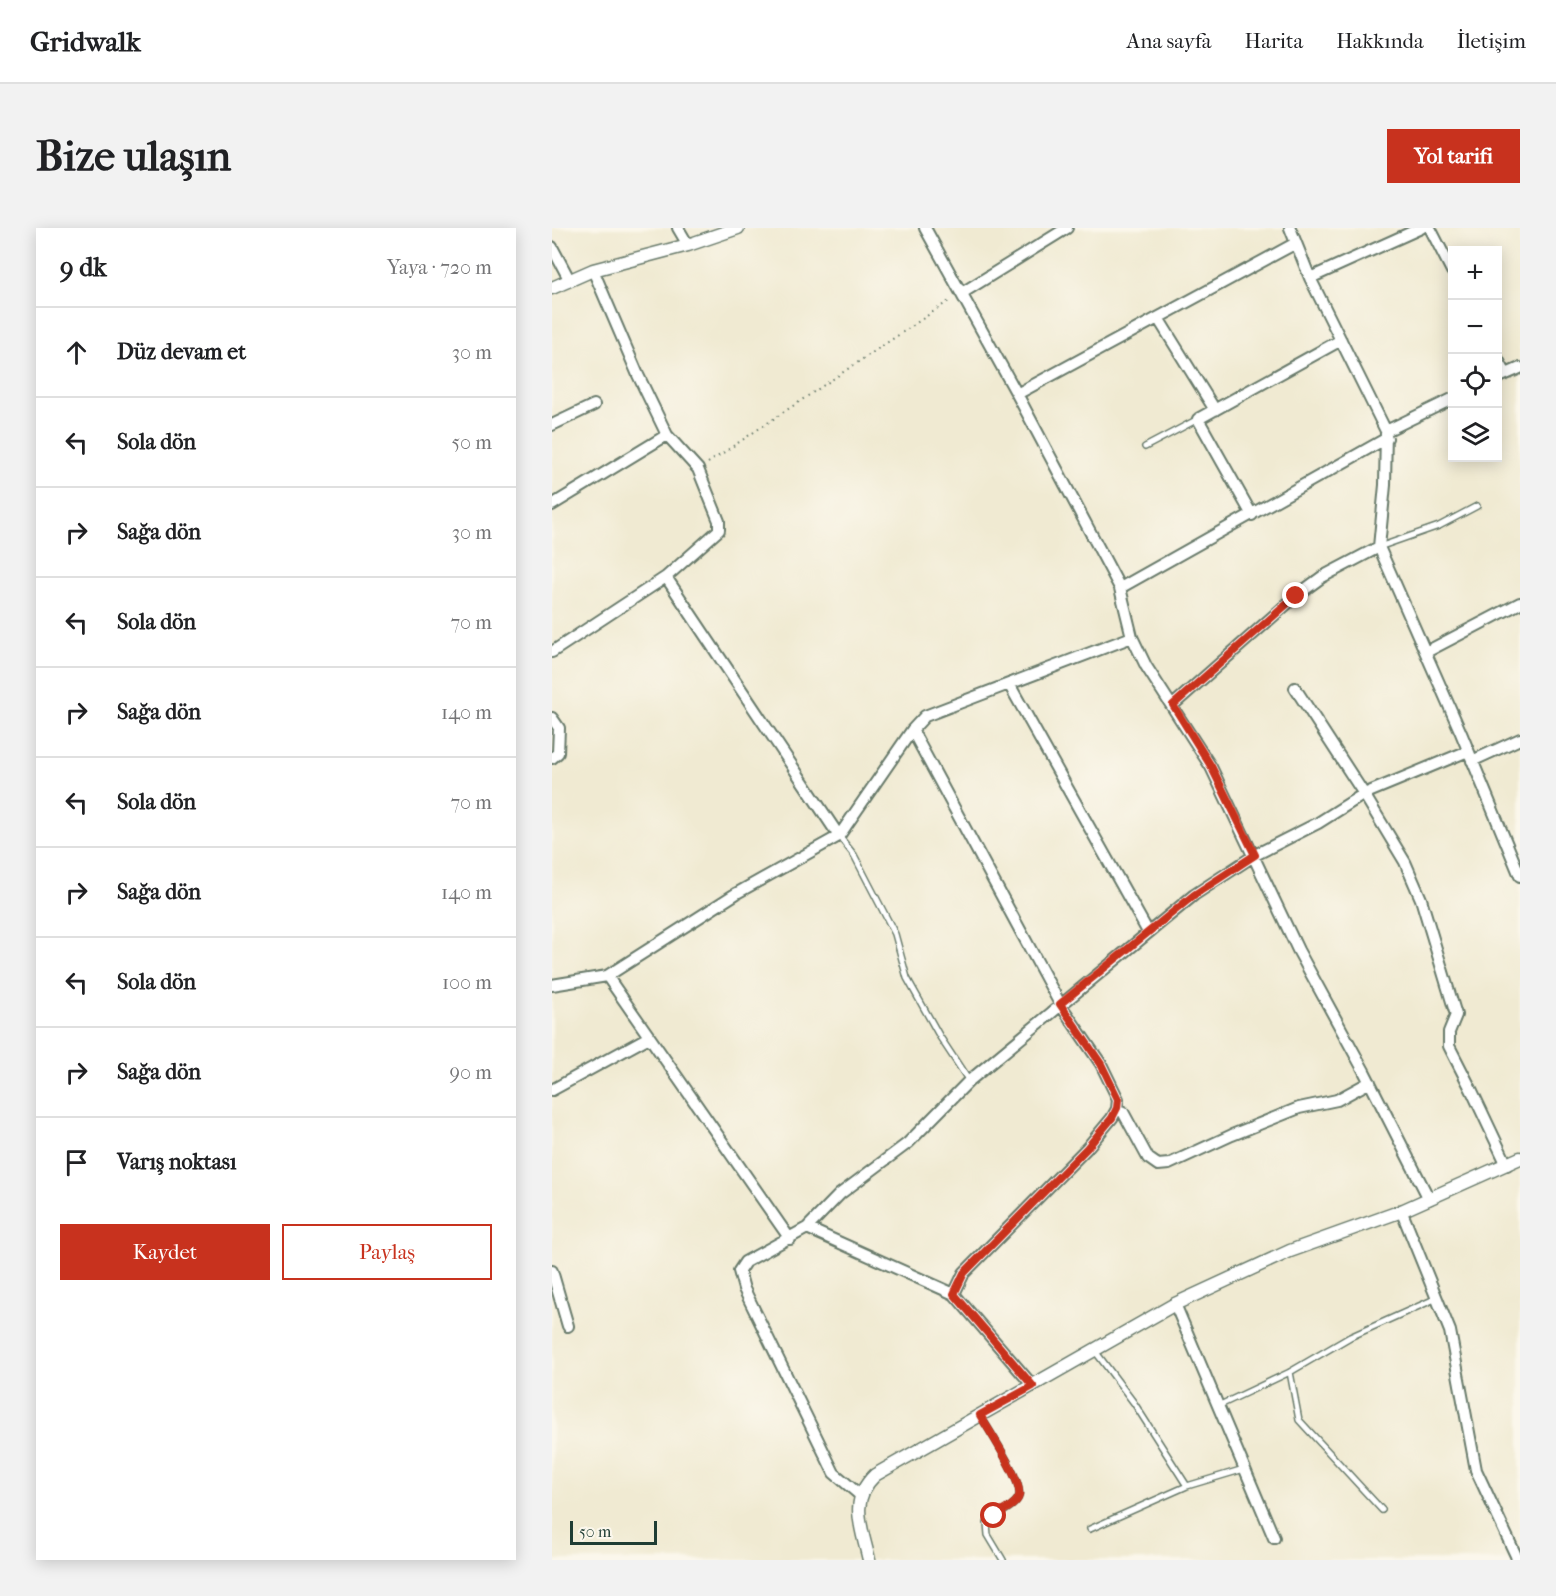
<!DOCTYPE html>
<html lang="tr">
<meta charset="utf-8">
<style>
:root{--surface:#fff;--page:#f2f2f2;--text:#202124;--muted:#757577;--line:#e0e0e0;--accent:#c8321e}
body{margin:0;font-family:"IM FELL French Canon",serif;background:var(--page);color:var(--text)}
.controls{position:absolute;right:18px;top:18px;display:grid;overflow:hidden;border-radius:0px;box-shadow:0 3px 15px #0003}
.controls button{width:54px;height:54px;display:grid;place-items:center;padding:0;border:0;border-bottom:2px solid var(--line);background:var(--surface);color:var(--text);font:30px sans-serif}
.scale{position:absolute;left:18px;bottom:15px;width:87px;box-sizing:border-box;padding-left:6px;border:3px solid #1f3d34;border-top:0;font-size:16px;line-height:21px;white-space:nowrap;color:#1f3d34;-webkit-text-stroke:4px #fbf7ec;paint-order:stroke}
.stop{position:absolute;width:18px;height:18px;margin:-14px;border:4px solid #c8321e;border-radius:50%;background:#fff}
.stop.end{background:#c8321e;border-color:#fff;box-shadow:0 2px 6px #0008}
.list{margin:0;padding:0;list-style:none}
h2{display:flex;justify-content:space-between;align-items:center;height:78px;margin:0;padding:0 24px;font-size:26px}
h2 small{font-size:20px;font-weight:400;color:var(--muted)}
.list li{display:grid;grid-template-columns:39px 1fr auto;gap:18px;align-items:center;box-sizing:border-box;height:90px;padding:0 24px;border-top:2px solid var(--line)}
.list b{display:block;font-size:22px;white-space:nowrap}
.list em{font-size:20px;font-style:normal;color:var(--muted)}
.actions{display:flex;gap:12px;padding:18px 24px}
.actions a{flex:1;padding:14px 0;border:2px solid var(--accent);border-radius:0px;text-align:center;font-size:21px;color:var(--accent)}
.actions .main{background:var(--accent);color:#fff}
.icon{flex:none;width:33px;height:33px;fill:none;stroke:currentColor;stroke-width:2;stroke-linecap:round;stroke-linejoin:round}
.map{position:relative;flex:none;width:968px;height:1332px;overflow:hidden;border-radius:0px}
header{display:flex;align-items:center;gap:36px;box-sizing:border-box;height:84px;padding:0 30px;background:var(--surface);border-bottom:2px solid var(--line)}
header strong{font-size:28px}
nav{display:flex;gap:33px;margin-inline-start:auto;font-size:21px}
.intro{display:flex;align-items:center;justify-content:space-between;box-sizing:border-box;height:144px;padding:0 36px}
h1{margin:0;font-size:42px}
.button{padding:15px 27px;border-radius:0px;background:var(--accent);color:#fff;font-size:21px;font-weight:700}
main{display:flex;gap:36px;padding:0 36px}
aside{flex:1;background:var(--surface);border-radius:0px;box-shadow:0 3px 15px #0003}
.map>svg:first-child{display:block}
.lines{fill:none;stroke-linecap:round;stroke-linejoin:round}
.service-casing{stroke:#687a6b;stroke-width:8}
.minor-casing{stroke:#687a6b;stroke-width:14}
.tertiary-casing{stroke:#687a6b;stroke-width:15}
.path{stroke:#687a6b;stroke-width:2;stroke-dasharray:1.5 4.5;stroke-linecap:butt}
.service{stroke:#fff;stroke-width:5}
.minor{stroke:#fff;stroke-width:10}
.tertiary{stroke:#fff;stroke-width:12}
.route{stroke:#c8321e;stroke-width:8}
</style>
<header>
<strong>Gridwalk</strong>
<nav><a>Ana sayfa</a><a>Harita</a><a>Hakkında</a><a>İletişim</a></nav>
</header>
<div class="intro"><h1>Bize ulaşın</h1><a class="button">Yol tarifi</a></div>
<main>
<aside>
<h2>9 dk<small>Yaya · 720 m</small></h2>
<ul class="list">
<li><svg class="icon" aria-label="ahead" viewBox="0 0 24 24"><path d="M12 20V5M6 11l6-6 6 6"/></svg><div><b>Düz devam et</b></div><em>30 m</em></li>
<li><svg class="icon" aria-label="left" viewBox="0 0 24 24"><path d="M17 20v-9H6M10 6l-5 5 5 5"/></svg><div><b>Sola dön</b></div><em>50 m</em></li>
<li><svg class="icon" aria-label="right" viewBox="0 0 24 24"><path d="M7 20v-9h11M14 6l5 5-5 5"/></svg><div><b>Sağa dön</b></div><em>30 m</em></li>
<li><svg class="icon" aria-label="left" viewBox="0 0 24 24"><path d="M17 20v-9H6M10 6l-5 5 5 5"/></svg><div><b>Sola dön</b></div><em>70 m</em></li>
<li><svg class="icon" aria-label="right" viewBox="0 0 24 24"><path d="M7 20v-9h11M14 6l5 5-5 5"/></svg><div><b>Sağa dön</b></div><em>140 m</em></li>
<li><svg class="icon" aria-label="left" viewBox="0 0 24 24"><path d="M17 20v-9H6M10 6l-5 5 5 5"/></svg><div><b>Sola dön</b></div><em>70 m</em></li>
<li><svg class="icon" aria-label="right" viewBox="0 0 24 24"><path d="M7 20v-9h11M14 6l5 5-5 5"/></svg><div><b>Sağa dön</b></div><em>140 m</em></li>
<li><svg class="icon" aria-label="left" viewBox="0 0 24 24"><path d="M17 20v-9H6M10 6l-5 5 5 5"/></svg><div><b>Sola dön</b></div><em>100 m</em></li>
<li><svg class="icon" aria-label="right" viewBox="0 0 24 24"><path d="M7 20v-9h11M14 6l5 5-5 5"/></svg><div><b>Sağa dön</b></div><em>90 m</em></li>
<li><svg class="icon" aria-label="arrive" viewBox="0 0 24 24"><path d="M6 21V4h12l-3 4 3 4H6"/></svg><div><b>Varış noktası</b></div></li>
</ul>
<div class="actions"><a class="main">Kaydet</a><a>Paylaş</a></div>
</aside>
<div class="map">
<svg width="968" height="1332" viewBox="0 0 968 1332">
<rect width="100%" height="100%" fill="#fbf7ec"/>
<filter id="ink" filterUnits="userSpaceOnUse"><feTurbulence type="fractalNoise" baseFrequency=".0167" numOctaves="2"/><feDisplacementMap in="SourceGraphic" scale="12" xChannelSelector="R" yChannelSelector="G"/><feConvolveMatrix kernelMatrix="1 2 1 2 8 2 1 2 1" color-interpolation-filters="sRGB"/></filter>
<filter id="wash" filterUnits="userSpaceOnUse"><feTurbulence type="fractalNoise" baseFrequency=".008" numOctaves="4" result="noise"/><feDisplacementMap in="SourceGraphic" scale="24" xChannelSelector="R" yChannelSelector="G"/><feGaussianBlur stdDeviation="1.35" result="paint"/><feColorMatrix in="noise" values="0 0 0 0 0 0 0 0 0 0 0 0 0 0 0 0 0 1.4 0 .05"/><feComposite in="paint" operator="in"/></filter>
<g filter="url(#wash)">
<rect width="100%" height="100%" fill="#f0ead2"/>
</g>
<g filter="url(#ink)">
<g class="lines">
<defs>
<path id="service" d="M593,219L646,191
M827,319L887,298L925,278
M287,608L302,627L343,706L355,750L388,809L417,853
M543,1123L582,1175L635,1258
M738,1144L747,1192L830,1282
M666,1178L738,1144L798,1109L885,1070
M428,1187C437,1202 471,1253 467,1268C464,1279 443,1287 435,1295L436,1307L451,1332
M538,1301L635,1258L692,1241"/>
<path id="minor" d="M126,0L136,17
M373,0L465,166L568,360L580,409L594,438L659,539L746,722L812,843L877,971
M738,0L758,50L834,203L833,257L827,319L909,505L968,648
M878,0L900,43
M0,19L17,51
M758,50L869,0
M410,65L515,0
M606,90L663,182
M945,130L954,146
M945,150L968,140
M465,166L744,15
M0,197L42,177
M834,203L900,171
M0,277L115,207
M700,287L646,191L789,112
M114,349L287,608
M568,360L835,210
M0,424L114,349L167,302V293L146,241L115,207L86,147L41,42
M874,424L968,375
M457,456L596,704
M743,460L812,566L916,523
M621,477L744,368L770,349L827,319
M0,490L7,500L6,525L0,530
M360,502L508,776L549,836L566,871L565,881L560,890L535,920L412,1045L402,1066L481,1158
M920,533L968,511
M55,748L238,1011
M0,757L55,748L185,665L287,608L360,502L373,488L580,409
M0,862L97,809
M565,881L571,884L596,930L606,937L617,936L680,907L747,880L785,872L818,854
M849,982L898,1103L924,1242L966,1332
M255,1000L402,1066
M0,1043L16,1098
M623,1076L722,1310
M309,1268L282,1245L192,1061L187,1043L193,1034L255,1000L288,966L356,915L417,853L642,667L703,627L766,595L812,566L853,634L869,671L904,787L897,804V818L920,863L955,937"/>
<path id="tertiary" d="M0,60L41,42L136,17L186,0
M317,1332C310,1300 296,1273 323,1247L623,1076L738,1023L847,984L968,930"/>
</defs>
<use href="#service" class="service-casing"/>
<use href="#minor" class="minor-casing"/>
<use href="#tertiary" class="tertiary-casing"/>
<path class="path" d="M156,235L400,71"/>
<use href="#service" class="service"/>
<use href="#minor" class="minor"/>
<use href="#tertiary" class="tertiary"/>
</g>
</g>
<g class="lines" filter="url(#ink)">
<path class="route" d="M442,1288C450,1283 465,1277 467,1268C471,1253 437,1203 428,1187L481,1158L402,1066L412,1045L535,920L560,890L565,880L566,871L549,836L508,776L642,667L703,627L659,538L621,477L744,368"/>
</g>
</svg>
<div class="controls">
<button>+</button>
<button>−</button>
<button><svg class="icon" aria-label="locate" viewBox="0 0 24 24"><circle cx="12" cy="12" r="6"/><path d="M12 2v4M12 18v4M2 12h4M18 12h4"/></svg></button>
<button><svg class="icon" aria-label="layers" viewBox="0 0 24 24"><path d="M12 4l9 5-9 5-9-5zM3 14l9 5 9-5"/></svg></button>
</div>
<div class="scale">50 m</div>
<div class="stop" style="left:442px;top:1288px"></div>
<div class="stop end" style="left:744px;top:368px"></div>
</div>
</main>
